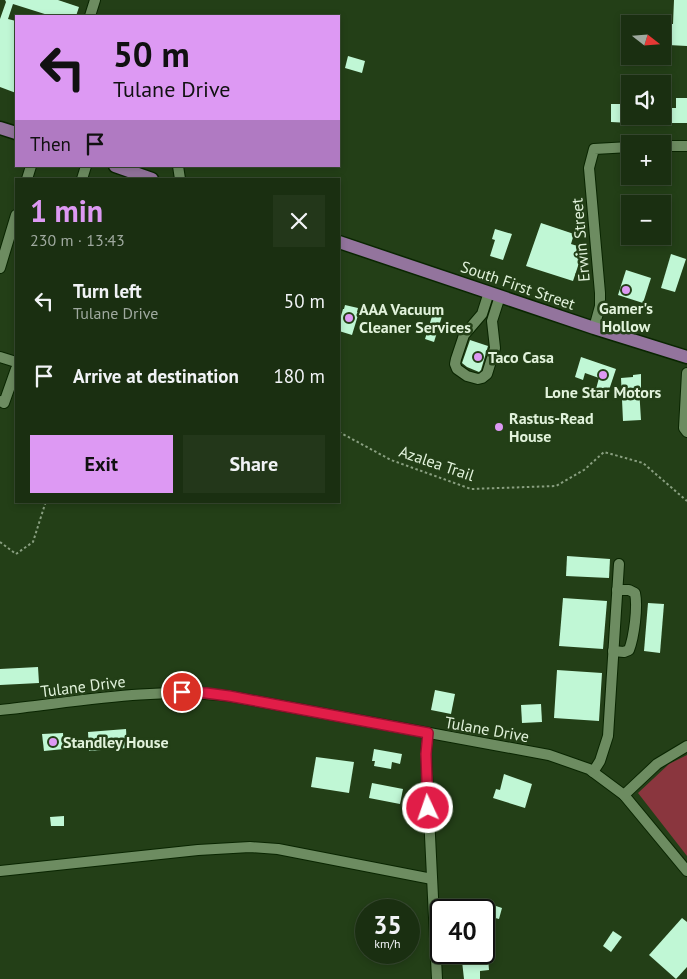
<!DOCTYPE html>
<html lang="en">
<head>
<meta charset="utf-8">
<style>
  body { margin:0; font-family:"PT Sans",sans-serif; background:#23371a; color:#f1f3f6; height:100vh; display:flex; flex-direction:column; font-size:19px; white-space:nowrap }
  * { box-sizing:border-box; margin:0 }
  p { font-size:16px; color:#9fa99f }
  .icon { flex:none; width:28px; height:28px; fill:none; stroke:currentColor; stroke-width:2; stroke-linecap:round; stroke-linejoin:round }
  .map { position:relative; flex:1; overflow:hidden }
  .side { position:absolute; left:15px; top:178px; width:325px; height:325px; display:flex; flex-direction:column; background:#1a2f11; border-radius:0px; box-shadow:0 2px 8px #0003,0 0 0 1px #384a31 }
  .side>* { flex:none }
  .top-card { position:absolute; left:15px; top:15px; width:325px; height:152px; border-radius:0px; box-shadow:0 2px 8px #0003,0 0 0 1px #384a31; background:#dd99f3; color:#111; overflow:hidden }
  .needle { width:32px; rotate:107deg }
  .controls { position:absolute; left:621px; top:15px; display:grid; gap:10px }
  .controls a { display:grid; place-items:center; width:50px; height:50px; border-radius:0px; background:#1a2f11; box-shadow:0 2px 8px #0003,0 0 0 1px #384a31; font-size:25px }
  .speed { position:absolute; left:355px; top:899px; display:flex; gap:10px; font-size:25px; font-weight:700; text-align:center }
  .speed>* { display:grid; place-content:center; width:65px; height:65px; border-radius:50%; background:#1a2f11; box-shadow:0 2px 8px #0003,0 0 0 1px #384a31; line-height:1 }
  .speed small { font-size:12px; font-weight:400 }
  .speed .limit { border:2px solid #111; border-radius:8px; background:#fff; color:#111 }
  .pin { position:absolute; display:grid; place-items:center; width:42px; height:42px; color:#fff; margin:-21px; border:2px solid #fff; border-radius:50%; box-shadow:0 1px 5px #0007 }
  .me { position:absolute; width:55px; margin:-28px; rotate:357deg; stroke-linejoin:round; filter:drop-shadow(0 0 4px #0008) }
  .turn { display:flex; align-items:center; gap:18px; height:105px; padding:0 15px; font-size:22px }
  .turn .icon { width:65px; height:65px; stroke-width:2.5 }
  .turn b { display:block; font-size:35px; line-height:42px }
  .then { display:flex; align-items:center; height:48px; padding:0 15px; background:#0003; gap:10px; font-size:19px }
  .round { display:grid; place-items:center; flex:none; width:52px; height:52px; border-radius:0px; background:#23371a }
  .summary { display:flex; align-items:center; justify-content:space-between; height:85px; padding:0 15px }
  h1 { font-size:30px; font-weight:600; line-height:38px; color:#dd99f3 }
  .button { display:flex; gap:10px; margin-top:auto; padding:10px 15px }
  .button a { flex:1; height:58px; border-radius:0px; background:#dd99f3; color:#111; font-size:20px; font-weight:600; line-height:58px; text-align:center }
  .button a+a { background:#23371a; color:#f1f3f6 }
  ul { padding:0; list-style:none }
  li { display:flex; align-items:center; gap:15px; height:75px; padding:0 15px }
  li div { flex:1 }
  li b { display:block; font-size:19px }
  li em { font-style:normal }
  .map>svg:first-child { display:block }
  .green { fill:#8a363e }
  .building { fill:#c0f7d5 }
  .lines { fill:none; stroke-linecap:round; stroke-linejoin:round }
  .minor-casing { stroke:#092500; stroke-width:12 }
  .major-casing { stroke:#092500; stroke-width:15 }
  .path { stroke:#899f80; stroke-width:2; stroke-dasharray:2.5 2.5; stroke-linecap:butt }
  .minor { stroke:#6d8c61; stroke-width:10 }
  .major { stroke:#93749d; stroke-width:12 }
  .route-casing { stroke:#92132f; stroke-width:12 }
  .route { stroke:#e11d48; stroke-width:9 }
  .poi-dot { fill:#dd99f3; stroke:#233f17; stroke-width:2 }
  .labels { text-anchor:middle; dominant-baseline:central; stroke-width:5; stroke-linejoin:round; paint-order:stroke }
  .street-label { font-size:16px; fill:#e1f2db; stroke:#233f17 }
  .poi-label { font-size:16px; font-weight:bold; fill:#e1f2db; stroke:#233f17; text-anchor:start }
</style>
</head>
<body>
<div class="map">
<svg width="687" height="979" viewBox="0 0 687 979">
  <rect width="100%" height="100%" fill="#233f17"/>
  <polygon class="green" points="687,755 687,856 638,793 669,764"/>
  <g class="building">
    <polygon points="5,0 58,0 79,7 76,16 51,16 13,4 8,19 16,21 16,93 0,87 0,19 6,2"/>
    <polygon points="674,0 687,0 687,46 668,45 669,24 673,24"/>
    <polygon points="348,56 365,61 362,73 345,68"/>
    <polygon points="676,98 687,98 687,123 671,123 671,108 676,108"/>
    <polygon points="611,104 630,104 630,123 611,122"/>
    <polygon points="541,223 574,234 571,244 584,248 573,281 526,266"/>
    <polygon points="495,229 512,234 503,260 490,256 495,240 492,239"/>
    <polygon points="671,254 686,259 675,292 661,288"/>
    <polygon points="626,270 651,278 643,303 618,295"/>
    <polygon points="345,305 358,308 357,312 359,312 352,335 339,331 339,323 343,309 344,309"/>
    <polygon points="434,310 443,313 434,342 425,339"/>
    <polygon points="470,340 488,346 481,370 479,372 467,367 462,363"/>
    <polygon points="581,357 616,369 608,393 596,389 599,378 585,373 583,380 575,377"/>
    <polygon points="641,374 641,388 639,388 641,420 623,421 621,378 633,377 633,375"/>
    <polygon points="567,556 610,559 609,578 566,576"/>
    <polygon points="563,598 607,601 603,649 559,646"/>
    <polygon points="648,603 664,604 660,653 644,651"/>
    <polygon points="38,667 39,683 0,685 0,669"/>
    <polygon points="557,670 602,673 599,721 554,718"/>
    <polygon points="435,690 455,694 451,714 431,710"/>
    <polygon points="541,704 542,722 522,723 521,705"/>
    <polygon points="126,729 127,748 89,751 88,732"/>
    <polygon points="63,733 64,749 44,751 42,734"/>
    <polygon points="374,749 402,754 400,764 392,762 391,769 374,766 375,761 372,761"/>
    <polygon points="316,757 354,762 349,793 311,787"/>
    <polygon points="504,774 532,784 525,808 493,798 496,789 500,790"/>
    <polygon points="372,783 403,789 400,804 369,798"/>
    <polygon points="64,816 64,826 51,826 50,817"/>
    <polygon points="482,898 494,902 493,905 502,908 499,919 484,915 484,910 478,910"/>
    <polygon points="682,918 687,922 687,967 676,979 649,955"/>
    <polygon points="613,931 622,937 611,952 603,946"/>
    <polygon points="488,958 489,970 480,971 480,979 464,979 462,961"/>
  </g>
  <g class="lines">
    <defs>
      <g id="minor">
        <polyline points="90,16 95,0"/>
        <polyline points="662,146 687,146"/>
        <polyline points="178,166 180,179"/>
        <polyline points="27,179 31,166"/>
        <polyline points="82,179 86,166"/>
        <polyline points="0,268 16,215"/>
        <polyline points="489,292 482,314 464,335 456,359 455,364 457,369 467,376 478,379 482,378 487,374 495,348 492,321 500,296"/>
        <polyline points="594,328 600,306 600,293 589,168 594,149 630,147"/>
        <polyline points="0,357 16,362"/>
        <polyline points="687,373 684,428 687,432"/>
        <polyline points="0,401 4,403 16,369"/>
        <path d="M613 651 624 652 629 650C634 637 638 607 635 593L629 590H617"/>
        <path d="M0 710C76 702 153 687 229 696L549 755 589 769 624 795 687 871"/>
        <polyline points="428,733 426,754 437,979"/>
        <polyline points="593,772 600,761 608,736 619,564"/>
        <polyline points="624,795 657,764 687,746"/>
        <polyline points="0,871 198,850 250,847 278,849 432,879"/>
      </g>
      <g id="major">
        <polyline points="0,128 16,133"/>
        <polyline points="115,166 152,179"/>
        <polyline points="339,242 594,328 687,357"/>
      </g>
    </defs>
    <use href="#minor" class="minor-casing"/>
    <use href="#major" class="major-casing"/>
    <g class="path">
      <polyline points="339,432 391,460 471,489 556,486 584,470 604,452 643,463 687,501"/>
      <polyline points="0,542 16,554 33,542 46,501"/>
    </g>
    <use href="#minor" class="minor"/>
    <use href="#major" class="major"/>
  </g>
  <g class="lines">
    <defs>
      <polyline id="route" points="182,692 206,693 229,696 428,733 426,754 428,808"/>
    </defs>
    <use href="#route" class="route-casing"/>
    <use href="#route" class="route"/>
  </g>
  <g class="poi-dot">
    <circle cx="626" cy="290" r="5"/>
    <circle cx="349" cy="318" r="5"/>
    <circle cx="478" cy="357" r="5"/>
    <circle cx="603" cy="375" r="5"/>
    <circle cx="499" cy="427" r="5"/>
    <circle cx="53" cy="742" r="5"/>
  </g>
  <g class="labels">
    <g class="street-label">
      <text transform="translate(580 240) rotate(-95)">Erwin Street</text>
      <text transform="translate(518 285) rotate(19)">South First Street</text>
      <text transform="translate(437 463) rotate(19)">Azalea Trail</text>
      <text transform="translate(83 686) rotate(-7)">Tulane Drive</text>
      <text transform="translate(487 729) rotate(10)">Tulane Drive</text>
    </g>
    <g class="poi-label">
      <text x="626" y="308" text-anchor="middle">Gamer's<tspan x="626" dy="18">Hollow</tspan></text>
      <text x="359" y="309">AAA Vacuum<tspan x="359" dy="18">Cleaner Services</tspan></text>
      <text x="488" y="357">Taco Casa</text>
      <text x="603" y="392" text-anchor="middle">Lone Star Motors</text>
      <text x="509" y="418">Rastus-Read<tspan x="509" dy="18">House</tspan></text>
      <text x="63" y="742">Standley House</text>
    </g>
  </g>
</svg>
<div class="controls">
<a><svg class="needle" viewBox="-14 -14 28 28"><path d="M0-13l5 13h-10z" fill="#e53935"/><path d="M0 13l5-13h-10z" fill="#9fa99f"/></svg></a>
<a><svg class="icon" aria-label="sound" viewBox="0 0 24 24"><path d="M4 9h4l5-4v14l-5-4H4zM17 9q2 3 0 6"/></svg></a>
<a>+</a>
<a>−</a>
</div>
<div class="speed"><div>35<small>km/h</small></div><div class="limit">40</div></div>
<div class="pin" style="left:182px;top:692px;background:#d93025"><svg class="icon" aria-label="arrive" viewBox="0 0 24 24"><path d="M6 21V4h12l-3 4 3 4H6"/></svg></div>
<svg class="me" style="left:428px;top:808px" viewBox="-20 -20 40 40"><circle r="17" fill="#e11d48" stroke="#fff" stroke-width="3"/><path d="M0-11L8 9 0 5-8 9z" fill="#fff"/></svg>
<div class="top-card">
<div class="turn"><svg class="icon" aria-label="left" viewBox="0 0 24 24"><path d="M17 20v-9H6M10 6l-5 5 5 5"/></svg><div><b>50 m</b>Tulane Drive</div></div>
<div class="then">Then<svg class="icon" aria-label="arrive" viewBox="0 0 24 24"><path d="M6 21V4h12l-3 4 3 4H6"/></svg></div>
</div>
<section class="side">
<div class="summary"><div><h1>1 min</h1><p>230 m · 13:43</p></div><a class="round"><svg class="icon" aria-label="close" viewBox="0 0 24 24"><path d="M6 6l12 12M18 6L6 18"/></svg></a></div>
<ul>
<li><svg class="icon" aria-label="left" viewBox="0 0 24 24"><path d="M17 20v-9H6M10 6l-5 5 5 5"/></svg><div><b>Turn left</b><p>Tulane Drive</p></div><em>50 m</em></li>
<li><svg class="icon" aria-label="arrive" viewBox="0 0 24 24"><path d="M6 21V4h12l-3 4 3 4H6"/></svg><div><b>Arrive at destination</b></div><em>180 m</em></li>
</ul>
<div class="button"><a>Exit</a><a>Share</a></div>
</section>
</div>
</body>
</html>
